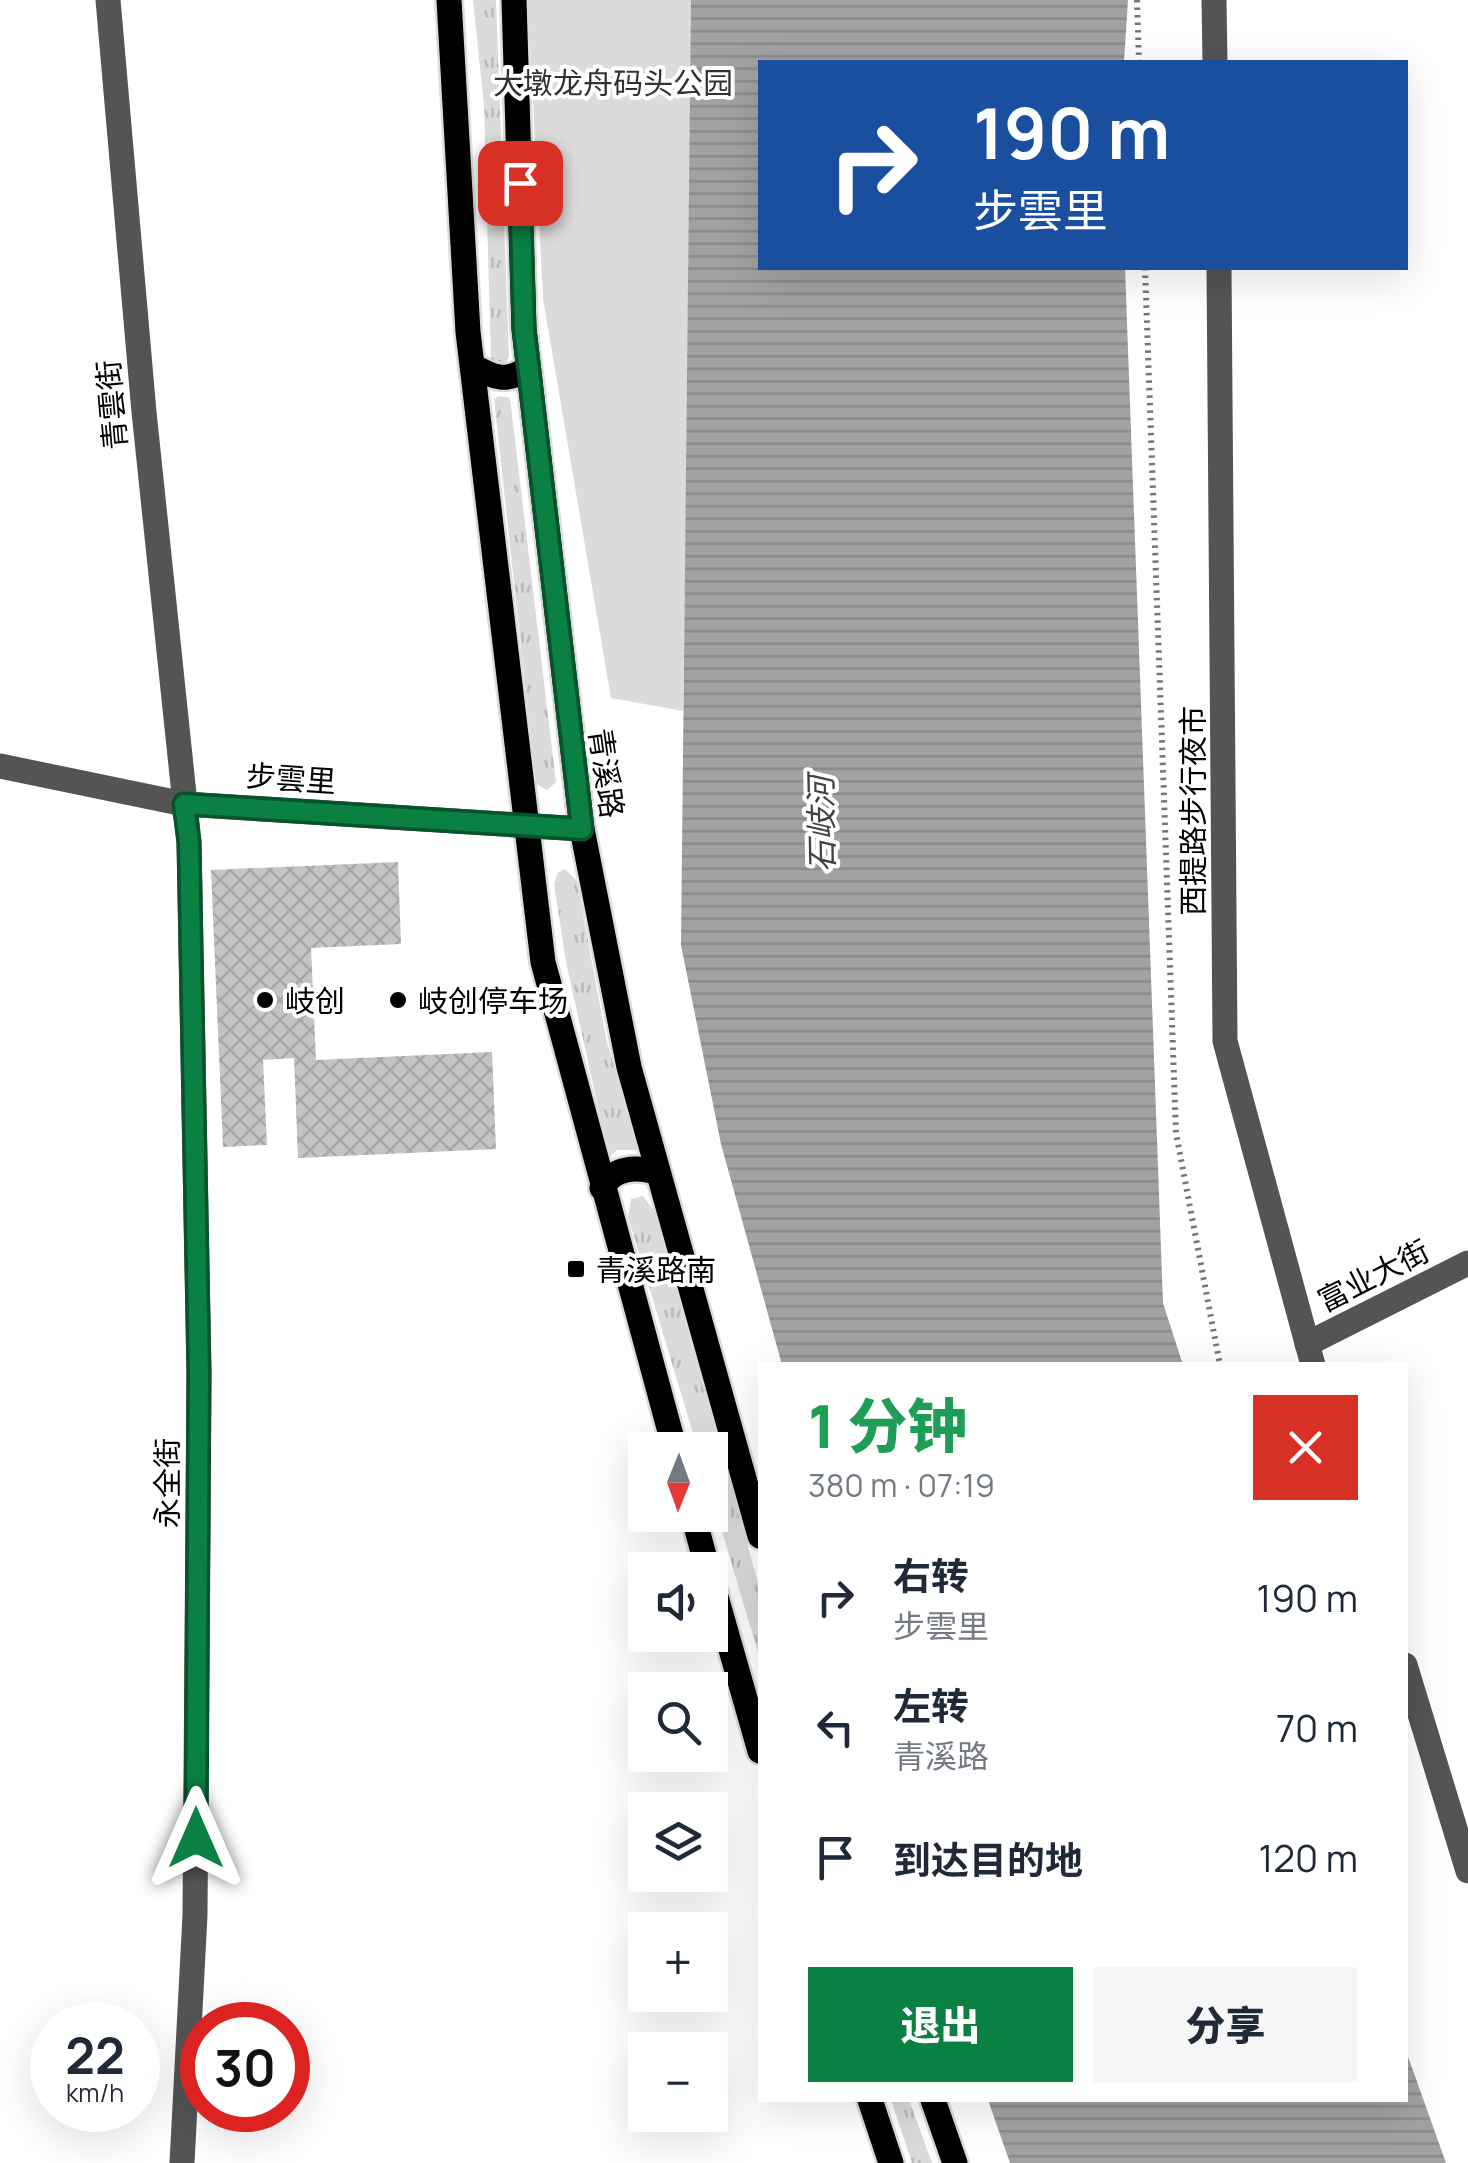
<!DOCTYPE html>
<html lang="zh">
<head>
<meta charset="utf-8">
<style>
  body { margin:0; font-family:Manrope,"Noto Sans SC",sans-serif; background:#f6f6f7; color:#1f2937; height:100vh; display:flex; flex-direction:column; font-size:38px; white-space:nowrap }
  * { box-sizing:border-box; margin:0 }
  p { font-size:32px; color:#747a83 }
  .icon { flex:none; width:55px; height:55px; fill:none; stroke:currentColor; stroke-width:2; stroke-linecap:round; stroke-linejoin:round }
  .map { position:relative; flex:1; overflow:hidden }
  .panel { position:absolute; left:758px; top:1362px; width:650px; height:740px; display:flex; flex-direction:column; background:#fff; border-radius:0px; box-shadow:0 10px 40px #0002 }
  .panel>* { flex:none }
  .top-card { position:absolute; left:758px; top:60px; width:650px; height:210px; border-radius:0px; box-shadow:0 10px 40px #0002; background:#1a4fa0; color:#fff; overflow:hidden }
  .needle { width:65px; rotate:181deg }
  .buttons { position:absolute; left:628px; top:1432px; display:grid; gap:20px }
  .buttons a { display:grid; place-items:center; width:100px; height:100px; border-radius:0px; background:#fff; box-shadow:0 10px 40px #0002; font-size:50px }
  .speed { position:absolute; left:30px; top:2002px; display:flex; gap:20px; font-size:50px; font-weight:700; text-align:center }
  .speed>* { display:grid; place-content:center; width:130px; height:130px; border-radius:50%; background:#fff; box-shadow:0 10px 40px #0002; line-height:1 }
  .speed small { font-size:25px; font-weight:400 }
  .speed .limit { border:15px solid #d22; background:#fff; color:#111 }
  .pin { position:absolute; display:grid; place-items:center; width:85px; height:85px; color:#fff; margin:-42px; border-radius:20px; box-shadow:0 5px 15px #0006 }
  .me { position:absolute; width:110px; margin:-55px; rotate:0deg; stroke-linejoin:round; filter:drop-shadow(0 0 8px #0008) }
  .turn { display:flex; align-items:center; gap:35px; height:210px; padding:0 50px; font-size:45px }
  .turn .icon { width:130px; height:130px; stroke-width:2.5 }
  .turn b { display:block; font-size:70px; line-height:85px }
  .round { display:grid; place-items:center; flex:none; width:105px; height:105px; border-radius:0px; background:#f6f6f7 }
  .headline { display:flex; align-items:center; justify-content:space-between; height:170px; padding:0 50px }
  h1 { font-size:60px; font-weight:800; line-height:75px; color:#1e9e55 }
  .primary-button { display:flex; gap:20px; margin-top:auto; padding:20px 50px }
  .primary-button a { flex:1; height:115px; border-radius:0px; background:#0b8043; color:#fff; font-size:40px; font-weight:800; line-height:115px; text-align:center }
  .primary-button a+a { background:#f6f6f7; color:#1f2937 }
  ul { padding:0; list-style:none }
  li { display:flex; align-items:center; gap:30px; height:130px; padding:0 50px }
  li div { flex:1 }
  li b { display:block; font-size:38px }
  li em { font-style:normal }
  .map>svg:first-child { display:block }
  .grass { fill:url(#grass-tufts) }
  .green { fill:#dbdbdb }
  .water { fill:url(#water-rules) }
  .building { fill:url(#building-cross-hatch) }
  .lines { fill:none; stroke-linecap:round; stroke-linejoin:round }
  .major-casing { stroke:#dbdbdb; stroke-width:30 }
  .path { stroke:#767676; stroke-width:6; stroke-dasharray:2.5 5; stroke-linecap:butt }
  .minor { stroke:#545454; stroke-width:25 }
  .major { stroke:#000; stroke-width:25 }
  .route-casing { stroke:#07532c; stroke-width:25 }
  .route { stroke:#0b8043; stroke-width:18 }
  .poi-dot { fill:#000; stroke:#fff; stroke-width:4 }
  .labels { text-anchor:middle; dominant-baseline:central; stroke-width:8; stroke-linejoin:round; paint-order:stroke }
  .park-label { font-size:30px; fill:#323232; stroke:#fff }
  .street-label { font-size:30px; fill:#000; stroke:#fff }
  .poi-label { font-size:30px; fill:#000; stroke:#fff; text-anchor:start }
  .water-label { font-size:32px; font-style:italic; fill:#434343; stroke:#fff }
</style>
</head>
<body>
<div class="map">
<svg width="1468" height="2163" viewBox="0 0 1468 2163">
  <defs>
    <pattern id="grass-tufts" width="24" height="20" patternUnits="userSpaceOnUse" patternTransform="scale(2.5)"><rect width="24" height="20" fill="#dbdbdb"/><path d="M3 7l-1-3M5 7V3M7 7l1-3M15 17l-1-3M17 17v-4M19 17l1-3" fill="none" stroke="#bababa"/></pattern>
    <pattern id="water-rules" width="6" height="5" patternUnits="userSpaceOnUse" patternTransform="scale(2.5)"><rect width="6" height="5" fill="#a2a2a2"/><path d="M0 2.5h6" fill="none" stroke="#8a8a8a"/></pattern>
    <pattern id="building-cross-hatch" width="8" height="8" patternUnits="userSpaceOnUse" patternTransform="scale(2.5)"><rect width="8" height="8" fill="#c4c4c4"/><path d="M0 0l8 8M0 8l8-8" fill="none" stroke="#a7a7a7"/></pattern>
  </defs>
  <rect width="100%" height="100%" fill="#fff"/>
  <g class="grass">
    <polygon points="473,0 496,0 509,356 505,366 491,360 484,106"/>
    <polygon points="499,396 510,398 556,782 547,790 536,784 494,399"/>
    <polygon points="565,869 577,881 606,1038 638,1150 617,1150 609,1157 566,962 554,884 558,872"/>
    <polygon points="643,1196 655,1212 760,1590 760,1659 710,1491 710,1450 698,1450 628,1217 631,1199"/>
    <polygon points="891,2100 909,2100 932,2163 912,2163"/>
  </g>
  <polygon class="green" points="528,0 695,0 683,711 611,698 543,299"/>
  <g class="water">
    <polygon points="691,0 1128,0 1124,62 760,62 760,268 1125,268 1163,1303 1183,1365 782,1365 721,1144 681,945"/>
    <polygon points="1405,2048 1446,2163 1010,2163 988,2100 1405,2100"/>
  </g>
  <polygon class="building" points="398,862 401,944 311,948 316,1060 492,1052 496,1149 298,1158 294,1058 263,1060 267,1145 223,1147 211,870"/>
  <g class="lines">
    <defs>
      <g id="major">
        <polyline points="449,0 468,332 543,962 675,1450"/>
        <polyline points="514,0 524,329 582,829 629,1067 760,1536"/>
        <path d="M473 366C494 378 507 383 528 368"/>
        <path d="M602 1188C613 1167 637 1166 658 1173"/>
        <polyline points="693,1515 708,1570"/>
        <polyline points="710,1576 760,1751"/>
        <polyline points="870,2100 891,2163"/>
        <polyline points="933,2100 955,2163"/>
      </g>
    </defs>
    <use href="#major" class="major-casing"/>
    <g class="path">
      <polyline points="1137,0 1139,62"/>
      <polyline points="1145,268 1176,1133 1220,1365"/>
    </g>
    <g class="minor">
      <polyline points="108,0 144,412 189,842 199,1373 195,1915 182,2163"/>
      <polyline points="1214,0 1215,62"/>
      <polyline points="1219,268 1225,1041 1313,1365"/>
      <polyline points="0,766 184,804 582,829"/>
      <polyline points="1307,1344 1468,1263"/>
      <polyline points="1405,1665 1468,1871"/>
    </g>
    <use href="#major" class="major"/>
  </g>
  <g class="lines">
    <defs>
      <polyline id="route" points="196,1838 199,1373 189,842 184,804 582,829 524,329 520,183"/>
    </defs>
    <use href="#route" class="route-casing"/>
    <use href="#route" class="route"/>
  </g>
  <g class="poi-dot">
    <circle cx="265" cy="1000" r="10"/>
    <circle cx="398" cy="1000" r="10"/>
    <rect x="566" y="1259" width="20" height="20" rx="5"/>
  </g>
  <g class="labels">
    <g class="park-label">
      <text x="613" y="82">大墩龙舟码头公园</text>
    </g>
    <g class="street-label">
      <text transform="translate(111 405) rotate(-95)">青雲街</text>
      <text transform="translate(607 773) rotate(82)">青溪路</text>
      <text transform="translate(291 778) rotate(4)">步雲里</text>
      <text transform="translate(1192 811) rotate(-90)">西提路步行夜市</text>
      <text transform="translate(1373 1275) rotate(-27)">富业大街</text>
      <text transform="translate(166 1483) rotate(-90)">永全街</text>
    </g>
    <g class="poi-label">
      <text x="285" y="1000">岐创</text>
      <text x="418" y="1000">岐创停车场</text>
      <text x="596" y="1269">青溪路南</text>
    </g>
    <g class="water-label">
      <text transform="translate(821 824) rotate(-91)">石岐河</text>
    </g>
  </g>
</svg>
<div class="buttons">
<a><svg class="needle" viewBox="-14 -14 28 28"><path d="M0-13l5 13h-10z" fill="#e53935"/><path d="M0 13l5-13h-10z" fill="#747a83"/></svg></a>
<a><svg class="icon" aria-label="sound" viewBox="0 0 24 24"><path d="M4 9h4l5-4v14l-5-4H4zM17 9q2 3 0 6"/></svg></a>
<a><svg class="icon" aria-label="search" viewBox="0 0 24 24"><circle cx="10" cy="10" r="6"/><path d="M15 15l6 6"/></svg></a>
<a><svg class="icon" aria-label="layers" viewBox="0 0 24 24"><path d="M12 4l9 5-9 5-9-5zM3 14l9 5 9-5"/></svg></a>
<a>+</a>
<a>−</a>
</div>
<div class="speed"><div>22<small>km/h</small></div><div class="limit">30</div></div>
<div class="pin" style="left:520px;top:183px;background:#d93025"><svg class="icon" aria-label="arrive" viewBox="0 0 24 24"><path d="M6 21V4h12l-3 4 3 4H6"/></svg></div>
<svg class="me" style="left:196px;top:1838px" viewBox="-20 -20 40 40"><path d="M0-17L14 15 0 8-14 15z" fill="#0b8043" stroke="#fff" stroke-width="4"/></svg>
<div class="top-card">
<div class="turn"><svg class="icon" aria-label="right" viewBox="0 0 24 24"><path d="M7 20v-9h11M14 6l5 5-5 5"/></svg><div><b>190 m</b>步雲里</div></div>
</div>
<section class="panel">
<div class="headline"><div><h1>1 分钟</h1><p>380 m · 07:19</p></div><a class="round" style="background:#d93025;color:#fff"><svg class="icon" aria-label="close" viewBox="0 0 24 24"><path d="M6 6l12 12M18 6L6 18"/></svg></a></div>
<ul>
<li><svg class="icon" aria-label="right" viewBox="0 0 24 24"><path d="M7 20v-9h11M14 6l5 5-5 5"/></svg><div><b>右转</b><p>步雲里</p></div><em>190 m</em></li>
<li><svg class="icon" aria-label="left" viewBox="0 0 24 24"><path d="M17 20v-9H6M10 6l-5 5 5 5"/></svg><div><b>左转</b><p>青溪路</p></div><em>70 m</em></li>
<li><svg class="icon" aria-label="arrive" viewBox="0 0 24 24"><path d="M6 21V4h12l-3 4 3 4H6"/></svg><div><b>到达目的地</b></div><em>120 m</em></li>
</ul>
<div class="primary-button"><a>退出</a><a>分享</a></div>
</section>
</div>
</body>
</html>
